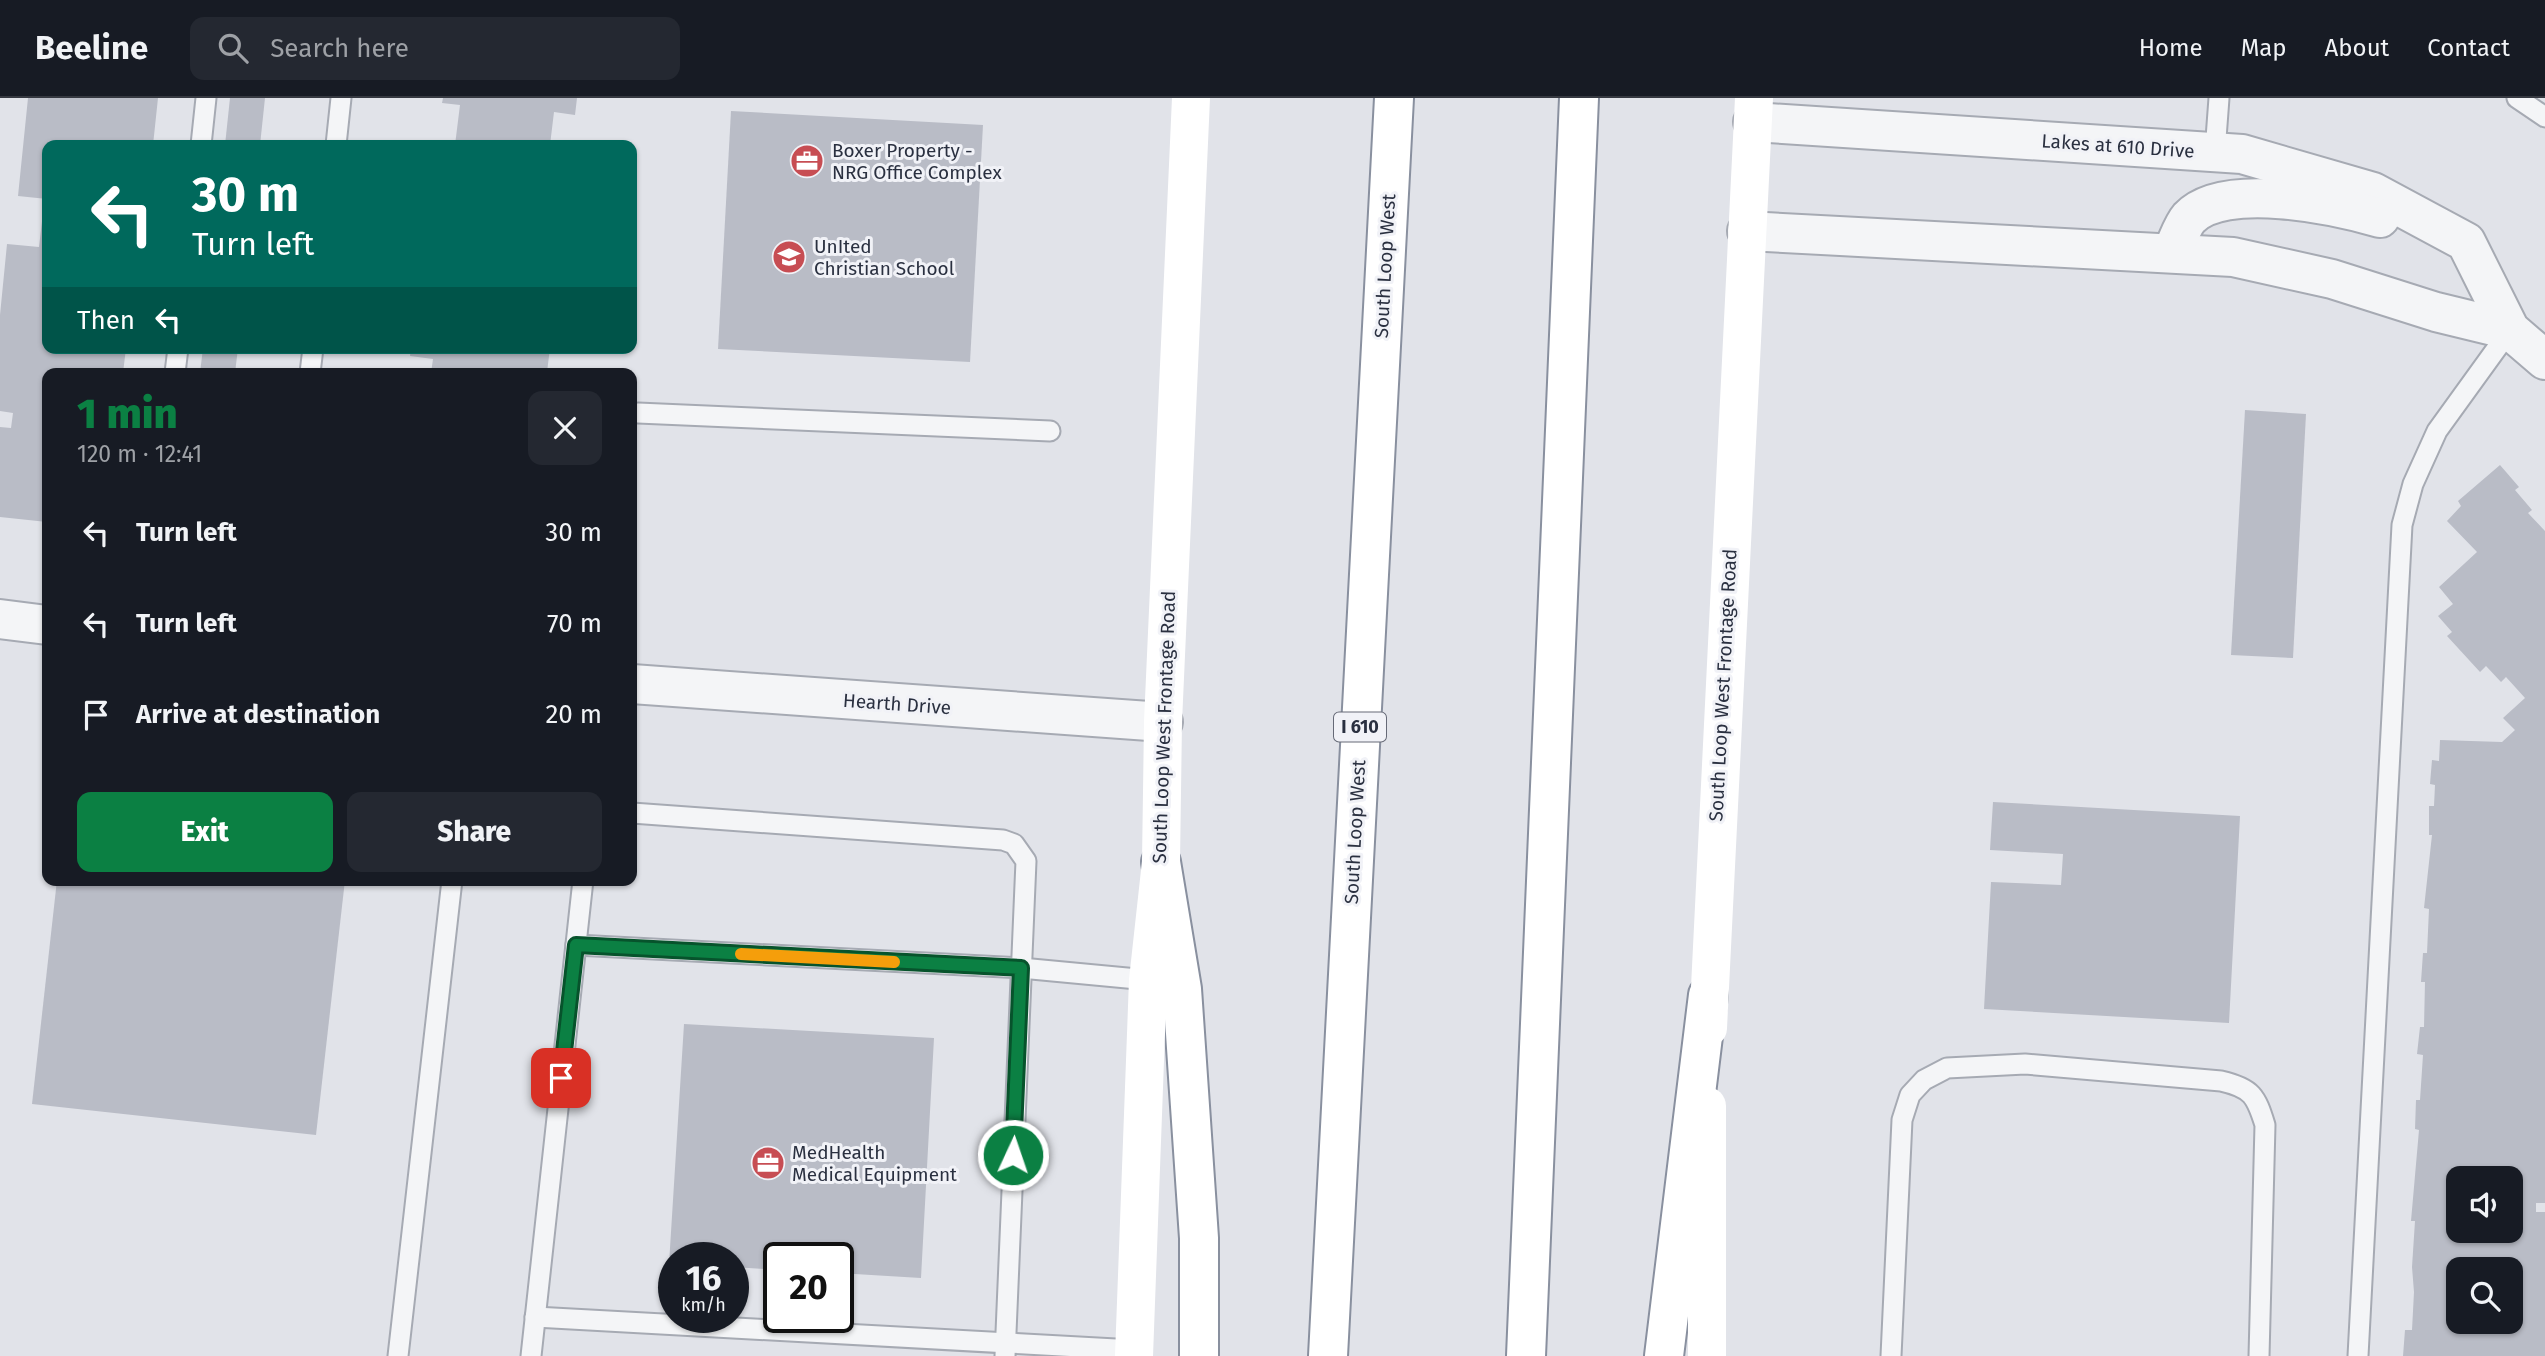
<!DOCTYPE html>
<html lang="en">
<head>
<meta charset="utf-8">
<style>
  body { margin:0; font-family:"Fira Sans",sans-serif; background:#242831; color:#f1f3f6; height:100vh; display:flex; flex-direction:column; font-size:26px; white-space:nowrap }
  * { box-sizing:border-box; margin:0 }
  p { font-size:23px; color:#9ea1a6 }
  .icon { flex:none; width:38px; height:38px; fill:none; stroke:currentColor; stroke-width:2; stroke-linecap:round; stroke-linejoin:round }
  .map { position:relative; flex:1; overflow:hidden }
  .details { position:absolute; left:42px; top:270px; width:595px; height:518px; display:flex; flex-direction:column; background:#171b24; border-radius:14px; box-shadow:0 2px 5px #0004 }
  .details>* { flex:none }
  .guide { position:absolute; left:42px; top:42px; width:595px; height:214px; border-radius:14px; box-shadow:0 2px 5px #0004; background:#00695c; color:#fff; overflow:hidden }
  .buttons { position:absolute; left:2446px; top:1068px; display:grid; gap:14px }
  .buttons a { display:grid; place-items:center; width:77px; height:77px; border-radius:14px; background:#171b24; box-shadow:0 2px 5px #0004; font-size:35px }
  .speed { position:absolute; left:658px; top:1144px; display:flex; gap:14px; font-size:35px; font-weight:700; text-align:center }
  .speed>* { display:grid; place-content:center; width:91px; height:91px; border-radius:50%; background:#171b24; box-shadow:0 2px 5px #0004; line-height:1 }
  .speed small { font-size:18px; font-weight:400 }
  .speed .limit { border:4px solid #111; border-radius:10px; background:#fff; color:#111 }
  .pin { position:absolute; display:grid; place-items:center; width:60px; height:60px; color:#fff; margin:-30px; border-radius:14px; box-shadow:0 4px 10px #0006 }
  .me { position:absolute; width:77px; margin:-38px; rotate:3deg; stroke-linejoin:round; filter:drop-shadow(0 0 5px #0008) }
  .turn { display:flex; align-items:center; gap:24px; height:147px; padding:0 35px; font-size:32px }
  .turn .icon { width:91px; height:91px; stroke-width:2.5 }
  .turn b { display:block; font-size:49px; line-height:60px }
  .then { display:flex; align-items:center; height:66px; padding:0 35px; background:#0003; gap:14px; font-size:26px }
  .round { display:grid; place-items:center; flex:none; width:74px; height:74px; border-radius:14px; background:#242831 }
  .headline { display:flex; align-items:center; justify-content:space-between; height:119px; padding:0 35px }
  h1 { font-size:42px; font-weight:800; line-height:52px; color:#0b8043 }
  .button { display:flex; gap:14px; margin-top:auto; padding:14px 35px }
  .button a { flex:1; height:80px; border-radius:14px; background:#0b8043; color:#fff; font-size:28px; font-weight:800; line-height:80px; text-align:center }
  .button a+a { background:#242831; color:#f1f3f6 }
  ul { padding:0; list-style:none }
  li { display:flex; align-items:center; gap:21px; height:91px; padding:0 35px }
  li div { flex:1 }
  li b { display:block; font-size:26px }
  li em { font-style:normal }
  header { display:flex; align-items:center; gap:42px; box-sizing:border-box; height:98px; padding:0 35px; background:#171b24; border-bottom:2px solid #363941 }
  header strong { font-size:33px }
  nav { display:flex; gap:38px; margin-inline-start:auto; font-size:24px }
  .search { width:490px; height:63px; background:#242831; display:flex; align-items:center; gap:18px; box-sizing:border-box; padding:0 24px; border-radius:14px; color:#9ea1a6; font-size:26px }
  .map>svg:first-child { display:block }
  .building { fill:#b9bcc6; fill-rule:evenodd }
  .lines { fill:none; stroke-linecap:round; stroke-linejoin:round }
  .lane-casing { stroke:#a6aab3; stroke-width:23 }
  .street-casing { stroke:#a6aab3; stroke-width:42 }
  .highway-casing { stroke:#89909f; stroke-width:42 }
  .lane { stroke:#f4f5f7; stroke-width:19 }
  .street { stroke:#f4f5f7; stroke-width:38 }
  .secondary { stroke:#fff; stroke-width:38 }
  .highway { stroke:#fff; stroke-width:38 }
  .route-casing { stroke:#07532c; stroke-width:18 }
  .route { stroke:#0b8043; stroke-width:12 }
  .slow { stroke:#f59e0b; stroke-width:12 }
  .labels { text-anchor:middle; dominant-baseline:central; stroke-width:6; stroke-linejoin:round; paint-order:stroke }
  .shield { fill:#f1f2f7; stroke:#666a77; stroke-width:2 }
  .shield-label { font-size:18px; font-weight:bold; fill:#2a3040 }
  .street-label { font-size:19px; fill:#2a3040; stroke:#f1f2f7 }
  .poi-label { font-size:19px; fill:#2a3040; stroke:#f1f2f7; text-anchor:start }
</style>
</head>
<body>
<header>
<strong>Beeline</strong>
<div class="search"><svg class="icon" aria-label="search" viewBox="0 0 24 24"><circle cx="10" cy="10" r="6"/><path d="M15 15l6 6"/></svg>Search here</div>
<nav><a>Home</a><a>Map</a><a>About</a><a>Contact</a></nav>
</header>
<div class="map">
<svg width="2545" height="1258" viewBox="0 0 2545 1258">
  <rect width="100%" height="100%" fill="#e1e3e9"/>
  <g class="building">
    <polygon points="28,0 158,0 153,47 47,47 47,101 18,98"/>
    <polygon points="230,0 265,0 260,47 225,47"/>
    <polygon points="443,0 577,0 575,17 554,14 550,47 455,47 460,7 442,5"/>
    <polygon points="731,13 983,27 970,264 718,251"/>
    <polygon points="43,115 47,116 47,250 126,250 123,275 47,275 47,424 0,419 0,329 11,330 13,315 0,313 0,217 7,146 39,149"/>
    <polygon points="203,250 238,250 235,275 200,275"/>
    <polygon points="411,250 550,250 547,274 542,275 431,275 433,261 410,258"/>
    <polygon points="2245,312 2306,316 2293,560 2231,557"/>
    <path d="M2500 367 2519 389 2515 392 2532 412 2528 415 2545 433V1105H2536V1114H2545V1258H2403L2405 1232H2412L2414 1194 2412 1169 2415 1123H2411L2419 1032 2415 1031 2416 1002H2420L2423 957 2417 956 2420 929H2424L2425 884H2421L2423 855H2427L2429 811 2424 810 2432 737H2429V708H2434L2435 687 2430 686 2432 662 2439 663 2440 642 2502 644 2515 632 2503 620 2525 600 2506 579 2501 584 2486 568 2480 574 2447 538 2452 534 2438 518 2453 506 2439 489 2477 454 2447 423 2461 408 2458 403ZM2459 1080H2511V1132H2459ZM2459 1171H2511V1223H2459Z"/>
    <polygon points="1993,704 2240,718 2229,925 1984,911 1991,784 2061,787 2063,756 1990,752"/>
    <polygon points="57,782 345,782 316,1037 32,1006"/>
    <polygon points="684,926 934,940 921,1180 838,1175 838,1160 779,1160 779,1172 733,1169 733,1160 674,1160 674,1166 669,1166"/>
  </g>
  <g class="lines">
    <defs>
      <g id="lane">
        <polyline points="2517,0 2545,19"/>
        <polyline points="201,47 206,0"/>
        <polyline points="336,47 341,0"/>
        <polyline points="2215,54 2219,0"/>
        <polyline points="175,275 178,250"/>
        <polyline points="310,275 313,250"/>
        <polyline points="638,315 1050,333"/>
        <polyline points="632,715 1003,742 1014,746 1026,763 1005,1258"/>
        <polyline points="576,847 1021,870 1148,882"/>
        <polyline points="535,1219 1134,1252"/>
        <polyline points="398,1258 452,782"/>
        <polyline points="531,1258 583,782"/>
        <path d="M1891 1258 1902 1022 1910 997 1924 982 1947 970 2025 966 2221 983C2252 990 2256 998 2265 1027L2259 1258"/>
        <polyline points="2358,1258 2402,427 2413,386 2437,333 2510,232"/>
      </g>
      <g id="street">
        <polyline points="1753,24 2242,56 2373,94 2466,144 2510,232 2545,262"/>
        <polyline points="1747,133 2233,159 2332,181 2436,214 2510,232"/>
        <path d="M2172 154C2177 144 2182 128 2189 120 2224 83 2335 107 2380 120"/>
        <polyline points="0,521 47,527"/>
        <polyline points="632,586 1163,624"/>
      </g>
      <g id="highway">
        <polyline points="1161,764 1182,891 1199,1140 1199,1258"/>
        <polyline points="1328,1258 1394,0"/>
        <polyline points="1526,1258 1579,0"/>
        <polyline points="1664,1258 1708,897"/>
      </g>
    </defs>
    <use href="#lane" class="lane-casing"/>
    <use href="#street" class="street-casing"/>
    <use href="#highway" class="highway-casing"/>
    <use href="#lane" class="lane"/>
    <use href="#street" class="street"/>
    <g class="secondary">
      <polyline points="1708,930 1754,0"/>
      <polyline points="1134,1258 1148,882 1161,764 1163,624 1191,0"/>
      <polyline points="1707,1258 1707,1008"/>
    </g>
    <use href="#highway" class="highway"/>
  </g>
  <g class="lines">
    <defs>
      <polyline id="route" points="561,980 576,847 1021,870 1013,1057"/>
    </defs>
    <use href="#route" class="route-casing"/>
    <use href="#route" class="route"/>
    <polyline class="slow" points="741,856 894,864"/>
  </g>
  <defs>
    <symbol id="office-disc" viewBox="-11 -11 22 22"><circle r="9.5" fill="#c74d53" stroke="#f1f2f7"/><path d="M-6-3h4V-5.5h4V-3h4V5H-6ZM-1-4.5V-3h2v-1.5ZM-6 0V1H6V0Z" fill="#fff"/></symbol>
    <symbol id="school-disc" viewBox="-11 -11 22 22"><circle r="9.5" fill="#c74d53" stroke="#f1f2f7"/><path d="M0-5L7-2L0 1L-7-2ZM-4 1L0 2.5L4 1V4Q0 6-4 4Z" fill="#fff"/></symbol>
  </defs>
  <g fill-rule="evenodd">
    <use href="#office-disc" x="788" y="44" width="38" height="38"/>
    <use href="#school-disc" x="770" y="140" width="38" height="38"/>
    <use href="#office-disc" x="749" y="1046" width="38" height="38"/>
  </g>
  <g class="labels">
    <rect class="shield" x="1334" y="614.5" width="52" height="29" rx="5"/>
    <g class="shield-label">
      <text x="1360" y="629">I 610</text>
    </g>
    <g class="street-label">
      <text transform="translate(2118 48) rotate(4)">Lakes at 610 Drive</text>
      <text transform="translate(1385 168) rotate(-87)">South Loop West</text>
      <text transform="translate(1723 587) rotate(-87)">South Loop West Frontage Road</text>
      <text transform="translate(897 606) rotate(4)">Hearth Drive</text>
      <text transform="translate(1164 629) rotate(-88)">South Loop West Frontage Road</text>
      <text transform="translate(1355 734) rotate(-87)">South Loop West</text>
    </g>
    <g class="poi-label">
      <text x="832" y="52">Boxer Property -<tspan x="832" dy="22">NRG Office Complex</tspan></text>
      <text x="814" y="148">UnIted<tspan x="814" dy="22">Christian School</tspan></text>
      <text x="792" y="1054">MedHealth<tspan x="792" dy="22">Medical Equipment</tspan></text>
    </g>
  </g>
</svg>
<div class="buttons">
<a><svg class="icon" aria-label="sound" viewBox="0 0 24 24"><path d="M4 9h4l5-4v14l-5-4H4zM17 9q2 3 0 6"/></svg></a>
<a><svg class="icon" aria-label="search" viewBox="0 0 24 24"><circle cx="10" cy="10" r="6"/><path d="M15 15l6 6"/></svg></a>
</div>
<div class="speed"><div>16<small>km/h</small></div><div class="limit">20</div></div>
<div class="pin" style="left:561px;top:980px;background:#d93025"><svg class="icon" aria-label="arrive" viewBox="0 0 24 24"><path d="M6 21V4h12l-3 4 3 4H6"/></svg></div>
<svg class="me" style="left:1013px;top:1057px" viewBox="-20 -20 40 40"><circle r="17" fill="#0b8043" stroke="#fff" stroke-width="3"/><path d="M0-11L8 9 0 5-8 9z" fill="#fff"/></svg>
<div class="guide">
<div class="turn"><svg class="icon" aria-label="left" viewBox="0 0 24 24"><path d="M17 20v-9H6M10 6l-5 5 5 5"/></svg><div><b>30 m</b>Turn left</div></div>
<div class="then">Then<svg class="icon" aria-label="left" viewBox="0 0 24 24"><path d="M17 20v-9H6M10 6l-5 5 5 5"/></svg></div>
</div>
<section class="details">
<div class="headline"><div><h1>1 min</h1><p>120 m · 12:41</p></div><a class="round"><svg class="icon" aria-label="close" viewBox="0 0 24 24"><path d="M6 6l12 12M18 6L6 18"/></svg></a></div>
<ul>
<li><svg class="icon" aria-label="left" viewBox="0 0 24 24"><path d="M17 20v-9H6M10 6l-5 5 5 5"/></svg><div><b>Turn left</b></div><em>30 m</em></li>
<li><svg class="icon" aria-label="left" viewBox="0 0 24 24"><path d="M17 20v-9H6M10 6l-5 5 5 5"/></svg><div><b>Turn left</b></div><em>70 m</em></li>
<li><svg class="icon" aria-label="arrive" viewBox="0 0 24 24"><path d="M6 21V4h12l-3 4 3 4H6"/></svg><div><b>Arrive at destination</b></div><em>20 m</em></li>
</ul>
<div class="button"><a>Exit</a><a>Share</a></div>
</section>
</div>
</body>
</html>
